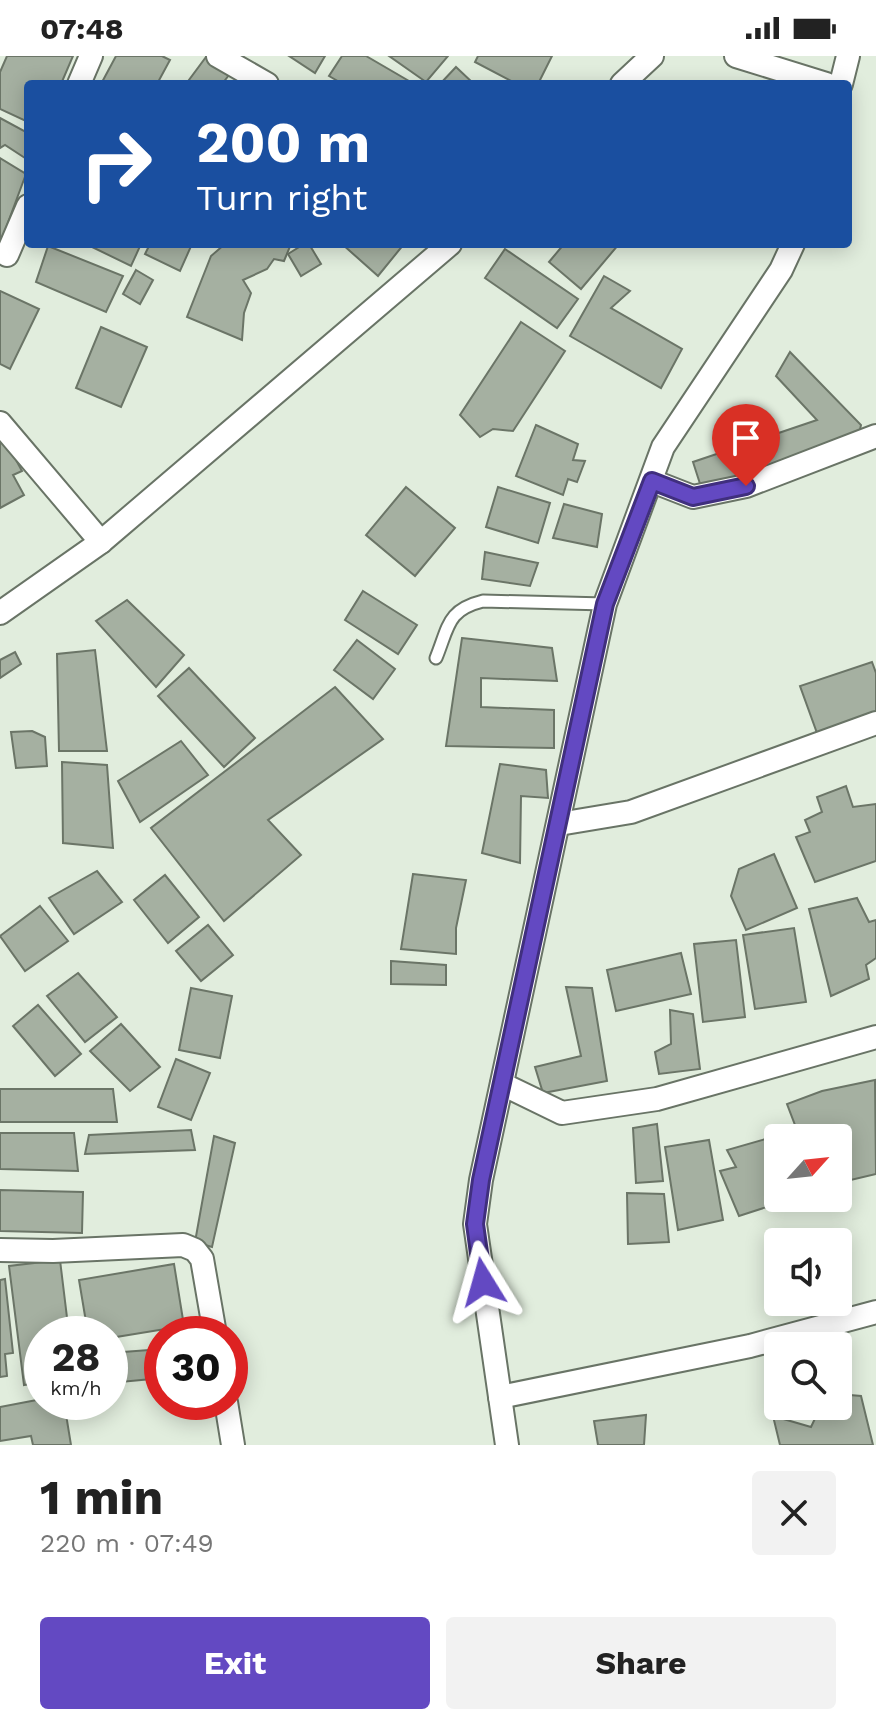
<!DOCTYPE html>
<html lang="en">
<head>
<meta charset="utf-8">
<style>
  body { margin:0; font-family:"Work Sans",sans-serif; background:#f2f2f2; color:#222; height:100vh; display:flex; flex-direction:column; font-size:30px; white-space:nowrap }
  * { box-sizing:border-box; margin:0 }
  p { font-size:26px; color:#767676 }
  .icon { flex:none; width:44px; height:44px; fill:none; stroke:currentColor; stroke-width:2; stroke-linecap:round; stroke-linejoin:round }
  .map { position:relative; height:1389px; overflow:hidden }
  .drawer { display:flex; flex-direction:column; background:#fff; flex:1 }
  .drawer>* { flex:none }
  .top-card { position:absolute; left:24px; top:24px; width:828px; height:168px; border-radius:8px; box-shadow:0 4px 20px #0003; background:#1a4fa0; color:#fff; overflow:hidden }
  .needle { width:52px; rotate:63deg }
  .tools { position:absolute; left:764px; top:1068px; display:grid; gap:16px }
  .tools a { display:grid; place-items:center; width:88px; height:88px; border-radius:8px; background:#fff; box-shadow:0 4px 20px #0003; font-size:40px }
  .speed { position:absolute; left:24px; top:1260px; display:flex; gap:16px; font-size:40px; font-weight:700; text-align:center }
  .speed>* { display:grid; place-content:center; width:104px; height:104px; border-radius:50%; background:#fff; box-shadow:0 4px 20px #0003; line-height:1 }
  .speed small { font-size:20px; font-weight:400 }
  .speed .limit { border:12px solid #d22; background:#fff; color:#111 }
  .pin { position:absolute; display:grid; place-items:center; width:68px; height:68px; color:#fff; margin:-82px -34px; border-radius:50% 50% 50% 0; rotate:-45deg; box-shadow:0 0 8px #0007 }
  .pin .icon { rotate:45deg }
  .me { position:absolute; width:88px; margin:-44px; rotate:352deg; stroke-linejoin:round; filter:drop-shadow(0 0 6px #0008) }
  .turn { display:flex; align-items:center; gap:28px; height:168px; padding:0 40px; font-size:36px }
  .turn .icon { width:104px; height:104px; stroke-width:2.5 }
  .turn b { display:block; font-size:56px; line-height:68px }
  .round { display:grid; place-items:center; flex:none; width:84px; height:84px; border-radius:8px; background:#f2f2f2 }
  .head { display:flex; align-items:center; justify-content:space-between; height:136px; padding:0 40px }
  h1 { font-size:48px; font-weight:700; line-height:60px }
  .action { display:flex; gap:16px; margin-top:auto; padding:16px 40px }
  .action a { flex:1; height:92px; border-radius:8px; background:#6349c2; color:#fff; font-size:32px; font-weight:700; line-height:92px; text-align:center }
  .action a+a { background:#f2f2f2; color:#222 }
  .status { display:flex; justify-content:space-between; align-items:center; height:56px; padding:0 40px; background:#fff; direction:ltr }
  .status svg { height:22px; fill:currentColor }
  .map>svg:first-child { display:block }
  .building { fill:#a5b0a1; stroke:#6b7567; stroke-width:2 }
  .lines { fill:none; stroke-linecap:round; stroke-linejoin:round }
  .lane-casing { stroke:#697466; stroke-width:15 }
  .street-casing { stroke:#697466; stroke-width:26 }
  .lane { stroke:#fff; stroke-width:11 }
  .street { stroke:#fff; stroke-width:22 }
  .route-casing { stroke:#402f7e; stroke-width:20 }
  .route { stroke:#6349c2; stroke-width:14 }
</style>
</head>
<body>
<div class="status"><b>07:48</b><svg viewBox="0 0 49 12"><path d="M0 12V9h3v3zM5 12V6h3v6zM10 12V3h3v9zM15 12V0h3v12zM26 1h20v11H26zM47 4h2v5h-2z"/></svg></div>
<div class="map">
<svg width="876" height="1389" viewBox="0 0 876 1389">
  <rect width="100%" height="100%" fill="#e1eddd"/>
  <g class="building">
    <polygon points="7,0 73,0 61,28 28,28 28,66 0,53 0,16"/>
    <polygon points="116,0 162,0 170,4 157,28 101,28"/>
    <polygon points="289,0 325,0 315,17"/>
    <polygon points="342,0 366,0 409,25 407,28 343,28 329,20"/>
    <polygon points="389,0 448,0 426,26"/>
    <polygon points="478,0 552,0 538,28 517,28 475,6"/>
    <polygon points="206,1 229,19 222,28 186,28"/>
    <polygon points="456,11 474,28 440,28"/>
    <polygon points="0,62 28,77 28,104 5,89 0,92"/>
    <polygon points="0,102 26,118 0,188"/>
    <polygon points="86,188 141,188 131,210"/>
    <polygon points="150,188 192,188 180,215 145,198"/>
    <polygon points="225,188 291,188 284,205 274,203 267,213 243,224 251,237 244,257 242,284 187,261 211,200"/>
    <polygon points="304,188 309,188 321,208 301,220 288,198"/>
    <polygon points="342,188 404,188 378,220"/>
    <polygon points="564,188 619,188 581,233 549,206"/>
    <polygon points="48,190 123,220 106,256 36,226"/>
    <polygon points="505,193 578,243 557,272 485,222"/>
    <polygon points="136,214 153,224 140,248 123,238"/>
    <polygon points="604,220 630,235 611,252 682,293 661,332 570,280"/>
    <polygon points="0,235 39,253 10,313 0,308"/>
    <polygon points="521,266 565,295 513,375 493,373 480,381 460,359"/>
    <polygon points="101,271 147,291 121,351 76,332"/>
    <polygon points="790,296 861,369 858,382 702,434 693,406 817,364 776,320"/>
    <polygon points="536,369 578,388 573,404 585,405 577,426 568,423 563,439 516,420"/>
    <polygon points="3,380 22,415 13,419 24,439 0,452 0,381"/>
    <polygon points="406,431 455,472 415,520 366,479"/>
    <polygon points="498,431 550,447 538,487 486,471"/>
    <polygon points="564,448 602,458 597,491 553,482"/>
    <polygon points="485,496 538,507 530,530 482,523"/>
    <polygon points="363,535 417,569 398,598 345,564"/>
    <polygon points="127,544 184,599 156,631 96,565"/>
    <polygon points="462,582 552,592 557,625 481,622 481,651 554,654 554,692 446,690"/>
    <polygon points="357,584 395,613 373,643 334,614"/>
    <polygon points="95,594 107,695 59,695 57,598"/>
    <polygon points="15,596 21,608 0,622 0,604"/>
    <polygon points="872,606 876,617 876,658 817,677 800,630"/>
    <polygon points="189,612 255,682 224,711 158,640"/>
    <polygon points="335,631 383,683 268,764 301,799 224,865 151,772"/>
    <polygon points="32,675 45,681 47,710 16,712 11,676"/>
    <polygon points="181,685 208,719 140,766 118,725"/>
    <polygon points="62,706 107,709 113,792 63,787"/>
    <polygon points="500,708 546,714 548,742 521,740 520,807 482,797"/>
    <polygon points="846,730 853,751 876,748 876,805 815,826 796,781 810,776 805,764 822,756 817,741"/>
    <polygon points="774,798 797,852 746,874 731,840 739,813"/>
    <polygon points="97,815 122,846 74,878 49,842"/>
    <polygon points="413,818 466,824 456,872 456,898 401,893"/>
    <polygon points="165,819 199,861 168,887 134,844"/>
    <polygon points="857,842 869,866 876,864 876,902 866,909 869,923 831,940 809,853"/>
    <polygon points="40,850 68,885 25,915 0,880"/>
    <polygon points="208,869 233,899 201,925 176,895"/>
    <polygon points="794,872 806,946 755,953 743,879"/>
    <polygon points="736,884 745,961 703,966 694,888"/>
    <polygon points="681,897 691,938 616,955 607,914"/>
    <polygon points="391,905 446,909 446,929 391,928"/>
    <polygon points="78,917 117,961 85,986 47,940"/>
    <polygon points="566,931 592,932 607,1025 543,1037 535,1011 581,1000"/>
    <polygon points="191,932 232,940 220,1002 179,994"/>
    <polygon points="38,949 81,998 55,1020 13,970"/>
    <polygon points="670,954 693,958 700,1013 659,1018 655,996 671,988"/>
    <polygon points="121,968 160,1011 130,1035 90,995"/>
    <polygon points="176,1003 210,1017 191,1064 158,1051"/>
    <polygon points="875,1024 876,1118 838,1127 838,1082 800,1082 787,1048 822,1035"/>
    <polygon points="0,1033 113,1033 117,1066 0,1066"/>
    <polygon points="657,1068 663,1125 636,1127 633,1072"/>
    <polygon points="191,1074 195,1094 85,1098 89,1079"/>
    <polygon points="0,1077 74,1077 78,1115 0,1113"/>
    <polygon points="214,1080 235,1087 212,1191 195,1186"/>
    <polygon points="769,1082 778,1112 778,1142 788,1144 739,1160 720,1115 736,1111 727,1094"/>
    <polygon points="709,1084 723,1164 678,1174 665,1091"/>
    <polygon points="0,1134 83,1136 82,1177 0,1175"/>
    <polygon points="627,1137 664,1138 669,1186 628,1188"/>
    <polygon points="60,1204 69,1278 42,1278 42,1326 24,1329 9,1210"/>
    <polygon points="174,1208 184,1270 110,1282 110,1278 88,1278 79,1224"/>
    <polygon points="5,1223 13,1297 5,1298 7,1320 0,1321 0,1224"/>
    <polygon points="162,1293 162,1322 110,1327 110,1297"/>
    <polygon points="838,1338 861,1340 873,1389 780,1389 773,1360 811,1371 819,1354 839,1362"/>
    <polygon points="42,1343 42,1346 64,1346 71,1389 33,1389 31,1380 0,1385 0,1351"/>
    <polygon points="646,1359 644,1389 598,1389 594,1365"/>
  </g>
  <g class="lines">
    <defs>
      <path id="lane" d="M436 602C449 570 447 554 483 545L605 548"/>
      <g id="street">
        <polyline points="218,0 267,28"/>
        <polyline points="736,0 826,28"/>
        <polyline points="79,28 91,0"/>
        <polyline points="622,28 652,0"/>
        <polyline points="841,28 848,0"/>
        <polyline points="7,199 28,150"/>
        <polyline points="0,367 101,486"/>
        <polyline points="652,425 693,441 746,430 876,380"/>
        <polyline points="0,557 101,486 450,188"/>
        <polyline points="559,768 631,756 876,667"/>
        <polyline points="502,1028 562,1057 657,1043 876,981"/>
        <polyline points="0,1194 53,1195 183,1189 195,1194 202,1203 215,1278"/>
        <polyline points="500,1341 750,1290 876,1256"/>
        <polyline points="226,1346 233,1389"/>
        <polyline points="507,1389 475,1168 481,1124 605,548 663,391 781,214 793,188"/>
      </g>
    </defs>
    <use href="#lane" class="lane-casing"/>
    <use href="#street" class="street-casing"/>
    <use href="#lane" class="lane"/>
    <use href="#street" class="street"/>
  </g>
  <g class="lines">
    <defs>
      <polyline id="route" points="483,1226 475,1168 481,1124 605,548 652,425 693,441 746,430"/>
    </defs>
    <use href="#route" class="route-casing"/>
    <use href="#route" class="route"/>
  </g>
</svg>
<div class="tools">
<a><svg class="needle" viewBox="-14 -14 28 28"><path d="M0-13l5 13h-10z" fill="#e53935"/><path d="M0 13l5-13h-10z" fill="#767676"/></svg></a>
<a><svg class="icon" aria-label="sound" viewBox="0 0 24 24"><path d="M4 9h4l5-4v14l-5-4H4zM17 9q2 3 0 6"/></svg></a>
<a><svg class="icon" aria-label="search" viewBox="0 0 24 24"><circle cx="10" cy="10" r="6"/><path d="M15 15l6 6"/></svg></a>
</div>
<div class="speed"><div>28<small>km/h</small></div><div class="limit">30</div></div>
<div class="pin" style="left:746px;top:430px;background:#d93025"><svg class="icon" aria-label="arrive" viewBox="0 0 24 24"><path d="M6 21V4h12l-3 4 3 4H6"/></svg></div>
<svg class="me" style="left:483px;top:1226px" viewBox="-20 -20 40 40"><path d="M0-17L14 15 0 8-14 15z" fill="#6349c2" stroke="#fff" stroke-width="4"/></svg>
<div class="top-card">
<div class="turn"><svg class="icon" aria-label="right" viewBox="0 0 24 24"><path d="M7 20v-9h11M14 6l5 5-5 5"/></svg><div><b>200 m</b>Turn right</div></div>
</div>
</div>
<section class="drawer">
<div class="head"><div><h1>1 min</h1><p>220 m · 07:49</p></div><a class="round"><svg class="icon" aria-label="close" viewBox="0 0 24 24"><path d="M6 6l12 12M18 6L6 18"/></svg></a></div>
<div class="action"><a>Exit</a><a>Share</a></div>
</section>
</body>
</html>
